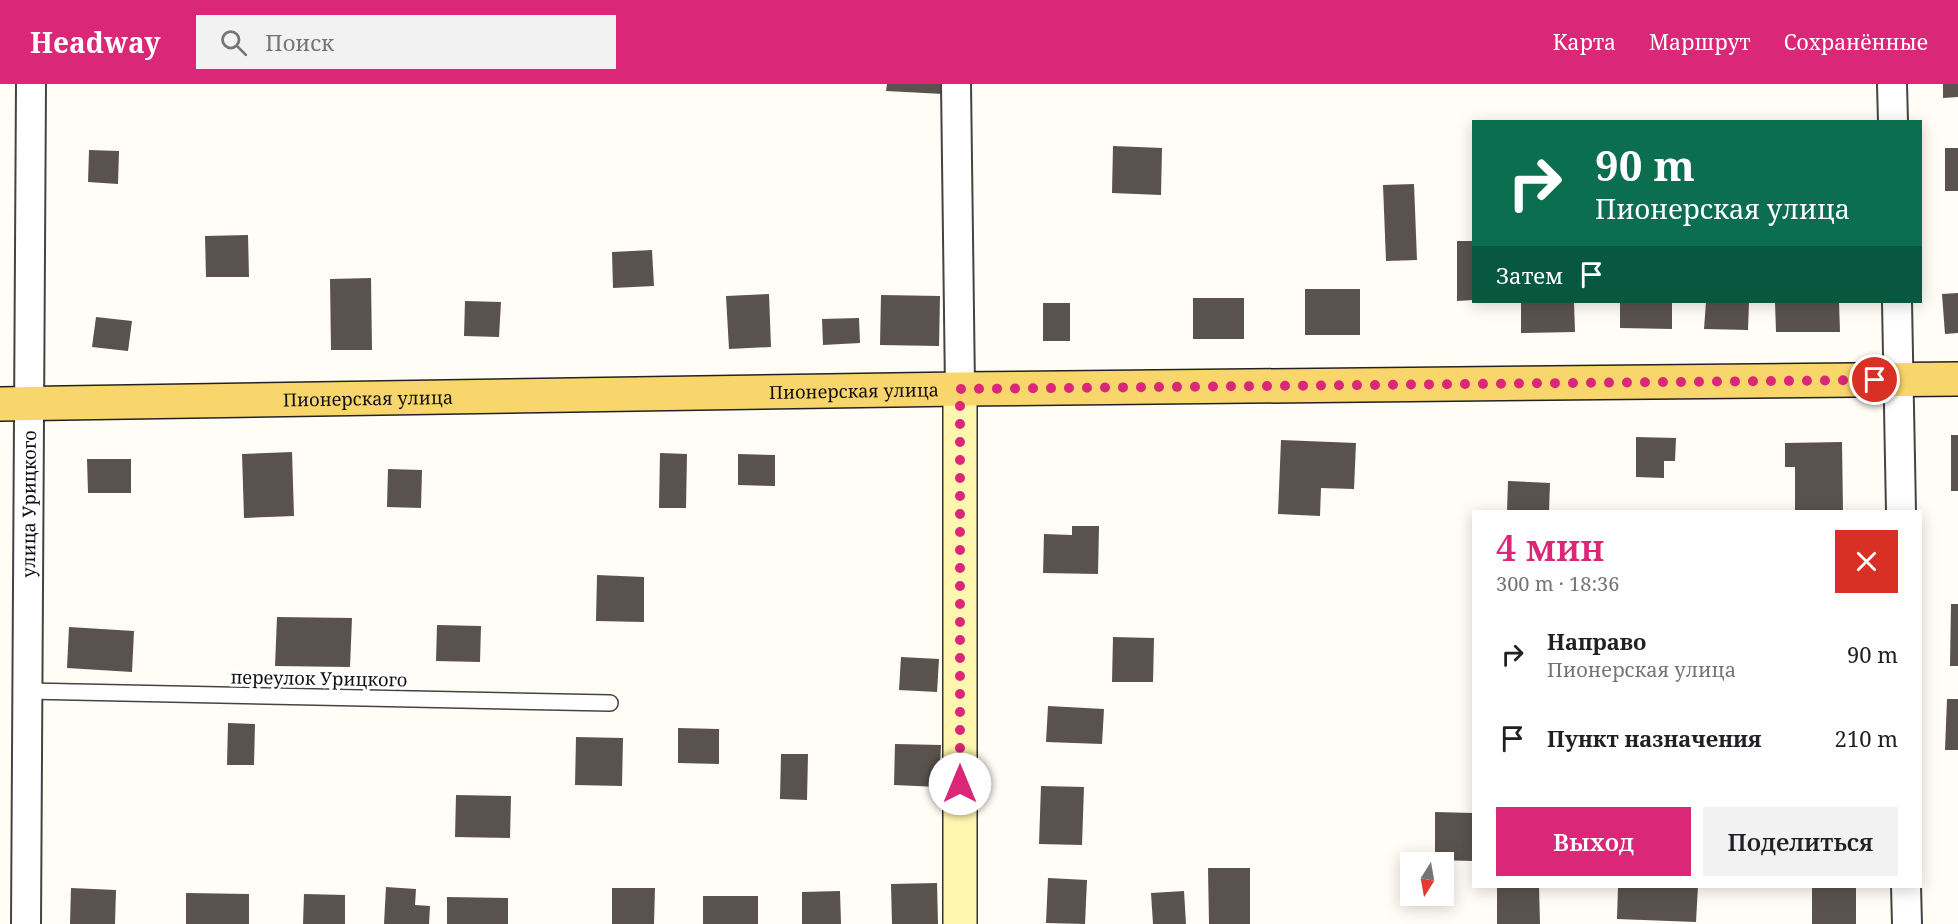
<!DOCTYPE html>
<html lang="ru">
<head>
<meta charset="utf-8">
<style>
  body { margin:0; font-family:"Noto Serif",serif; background:#f2f2f2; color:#202124; height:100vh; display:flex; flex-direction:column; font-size:22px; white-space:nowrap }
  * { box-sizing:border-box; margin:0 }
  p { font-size:20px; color:#757577 }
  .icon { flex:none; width:33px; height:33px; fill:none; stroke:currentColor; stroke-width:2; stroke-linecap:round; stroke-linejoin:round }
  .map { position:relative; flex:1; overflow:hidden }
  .sheet { position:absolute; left:1472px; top:426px; width:450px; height:378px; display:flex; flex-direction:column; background:#fff; border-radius:0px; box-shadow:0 3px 15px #0003 }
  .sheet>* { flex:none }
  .hud { position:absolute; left:1472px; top:36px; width:450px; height:183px; border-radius:0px; box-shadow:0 3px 15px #0003; background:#0b6e4f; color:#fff; overflow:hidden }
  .needle { width:39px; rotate:191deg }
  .fabs { position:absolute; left:1400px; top:768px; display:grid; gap:12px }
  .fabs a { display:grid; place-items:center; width:54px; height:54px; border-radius:0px; background:#fff; box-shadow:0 3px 15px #0003; font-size:30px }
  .pin { position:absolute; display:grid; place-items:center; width:51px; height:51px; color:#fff; margin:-26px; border:3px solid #fff; border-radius:50%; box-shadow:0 2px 6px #0007 }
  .me { position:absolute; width:66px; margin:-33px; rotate:0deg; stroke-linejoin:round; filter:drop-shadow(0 0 4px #0008) }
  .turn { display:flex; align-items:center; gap:21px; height:126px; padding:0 24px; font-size:27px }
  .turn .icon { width:78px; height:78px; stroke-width:2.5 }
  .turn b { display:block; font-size:42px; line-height:51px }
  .then { display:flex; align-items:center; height:57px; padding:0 24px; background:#0003; gap:12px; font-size:22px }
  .round { display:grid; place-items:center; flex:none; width:63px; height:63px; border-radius:0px; background:#f2f2f2 }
  .headline { display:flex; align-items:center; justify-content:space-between; height:102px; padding:0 24px }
  h1 { font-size:36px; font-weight:600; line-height:45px; color:#db2777 }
  .button { display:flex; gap:12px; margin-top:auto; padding:12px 24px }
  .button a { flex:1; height:69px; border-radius:0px; background:#db2777; color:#fff; font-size:24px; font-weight:600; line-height:69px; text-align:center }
  .button a+a { background:#f2f2f2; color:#202124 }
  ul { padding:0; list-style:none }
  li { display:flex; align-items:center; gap:18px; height:84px; padding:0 24px }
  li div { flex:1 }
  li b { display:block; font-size:22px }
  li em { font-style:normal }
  header { display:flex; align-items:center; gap:36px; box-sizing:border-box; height:84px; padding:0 30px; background:#db2777; color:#fff }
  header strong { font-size:28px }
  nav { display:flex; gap:33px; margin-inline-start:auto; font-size:21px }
  .search { width:420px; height:54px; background:#f2f2f2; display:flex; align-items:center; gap:15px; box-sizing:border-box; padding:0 21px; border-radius:0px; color:#757577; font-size:22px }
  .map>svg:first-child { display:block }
  .building { fill:#5a524d }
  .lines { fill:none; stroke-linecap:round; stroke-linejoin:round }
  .lane-casing { stroke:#444; stroke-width:18 }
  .street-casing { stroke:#444; stroke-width:32 }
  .secondary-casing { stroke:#333; stroke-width:36 }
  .primary-casing { stroke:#222; stroke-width:36 }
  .lane { stroke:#fff; stroke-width:15 }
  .street { stroke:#fff; stroke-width:28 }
  .secondary { stroke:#fff6b0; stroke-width:33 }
  .primary { stroke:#f9d66b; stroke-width:33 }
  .route { stroke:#db2777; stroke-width:10; stroke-dasharray:0 18 }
  .labels { text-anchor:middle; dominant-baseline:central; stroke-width:6; stroke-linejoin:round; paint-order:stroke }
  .street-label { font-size:18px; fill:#111; stroke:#fff }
</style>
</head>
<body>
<header>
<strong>Headway</strong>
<div class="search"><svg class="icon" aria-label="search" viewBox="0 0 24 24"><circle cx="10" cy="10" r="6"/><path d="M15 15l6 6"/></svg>Поиск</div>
<nav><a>Карта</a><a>Маршрут</a><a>Сохранённые</a></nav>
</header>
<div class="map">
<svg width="1958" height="840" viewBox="0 0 1958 840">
  <rect width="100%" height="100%" fill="#fffdf5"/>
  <g class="building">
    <polygon points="887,0 944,0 943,10 886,7"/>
    <polygon points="1943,0 1958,0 1958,13 1943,14"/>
    <polygon points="1113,62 1162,64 1161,111 1112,109"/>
    <rect x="1945" y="64" width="13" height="43"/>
    <polygon points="89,66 119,67 118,100 88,98"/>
    <polygon points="1414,100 1417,176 1386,177 1383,101"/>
    <polygon points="248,151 249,193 206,193 205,152"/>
    <polygon points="1457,157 1473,157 1473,216 1457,217"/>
    <polygon points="652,166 654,202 613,204 612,168"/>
    <polygon points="371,194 372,266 331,266 330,195"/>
    <rect x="1305" y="205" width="55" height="46"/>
    <polygon points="1958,209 1958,249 1945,250 1942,210"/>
    <polygon points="769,210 771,263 729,265 726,212"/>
    <polygon points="881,211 940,212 939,262 880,261"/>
    <rect x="1193" y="214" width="51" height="41"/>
    <polygon points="465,217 501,218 499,253 464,252"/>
    <polygon points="1521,218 1574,218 1575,248 1521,249"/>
    <polygon points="1620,218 1672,218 1672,245 1620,244"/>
    <polygon points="1706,218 1749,218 1748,246 1704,245"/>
    <polygon points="1775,218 1839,218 1840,248 1776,248"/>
    <rect x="1043" y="219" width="27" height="38"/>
    <polygon points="96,233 132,237 128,267 92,263"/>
    <polygon points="859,234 860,259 823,261 822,235"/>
    <rect x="1951" y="351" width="7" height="56"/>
    <polygon points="1636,353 1676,354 1675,377 1664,377 1664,394 1636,393"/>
    <polygon points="1281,356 1356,359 1354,405 1321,404 1320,432 1278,430"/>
    <polygon points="1842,358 1843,428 1795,428 1795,383 1785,383 1785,359"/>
    <polygon points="292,368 294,432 244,434 242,370"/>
    <polygon points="660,369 687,370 686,424 659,424"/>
    <polygon points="738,370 775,371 775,402 738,401"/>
    <polygon points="87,375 131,375 131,409 88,409"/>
    <polygon points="388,385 422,386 421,424 387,423"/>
    <polygon points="1508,397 1550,399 1549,428 1507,428"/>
    <polygon points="1072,442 1099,442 1098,490 1043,489 1044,450 1072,451"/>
    <polygon points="597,491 644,493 644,538 596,537"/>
    <polygon points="1951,520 1958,520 1958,582 1950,582"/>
    <polygon points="277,533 352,534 350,583 275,582"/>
    <polygon points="437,541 481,542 480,578 436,577"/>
    <polygon points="69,543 134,547 132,588 67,584"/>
    <polygon points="1113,553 1154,554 1153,598 1112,598"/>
    <polygon points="901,573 939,575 937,608 899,606"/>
    <polygon points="1947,615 1958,615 1958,666 1945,666"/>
    <polygon points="1048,622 1104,625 1102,660 1046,658"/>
    <polygon points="228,639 255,640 254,681 227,681"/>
    <polygon points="678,644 719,645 719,680 678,679"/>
    <polygon points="576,653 623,654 622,702 575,701"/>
    <polygon points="895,660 941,661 939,703 894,701"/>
    <polygon points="781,670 808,670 807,716 780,715"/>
    <polygon points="1041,702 1084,703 1082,761 1039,760"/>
    <polygon points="456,711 511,712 510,754 455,753"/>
    <polygon points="1435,728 1473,729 1473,777 1435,776"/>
    <polygon points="1208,784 1250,784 1250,840 1209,840"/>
    <polygon points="1048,794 1087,796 1085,840 1046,839"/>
    <polygon points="937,799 938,840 892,840 891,800"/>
    <polygon points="1497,802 1539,802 1540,840 1497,840"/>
    <polygon points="1618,802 1698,802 1696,838 1617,835"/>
    <rect x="1812" y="802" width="44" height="38"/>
    <polygon points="386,803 416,805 415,821 430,822 429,840 384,840"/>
    <polygon points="71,804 116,806 115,840 70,840"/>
    <polygon points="612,804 655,804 654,840 612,840"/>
    <polygon points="840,807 841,840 802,840 802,808"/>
    <polygon points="1184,807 1186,840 1153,840 1151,809"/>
    <polygon points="186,809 249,810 249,840 186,840"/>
    <polygon points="304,810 345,811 345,840 303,840"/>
    <rect x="703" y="812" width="55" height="28"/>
    <polygon points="447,813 508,814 508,840 447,840"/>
  </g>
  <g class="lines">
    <defs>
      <polyline id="lane" points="27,607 610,619"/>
      <g id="street">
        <polyline points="956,0 960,305"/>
        <polyline points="1892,0 1893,38"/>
        <polyline points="1897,218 1901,428"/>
        <polyline points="1906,802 1907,840"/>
        <path id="s1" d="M26 840 31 0"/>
      </g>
      <polyline id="secondary" points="960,840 960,305"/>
      <g id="primary">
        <path id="s2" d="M0 320 960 305 1958 295"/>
      </g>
    </defs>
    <use href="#lane" class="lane-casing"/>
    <use href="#street" class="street-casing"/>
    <use href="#secondary" class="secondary-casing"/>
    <use href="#primary" class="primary-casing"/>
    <use href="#lane" class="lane"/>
    <use href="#street" class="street"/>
    <use href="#secondary" class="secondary"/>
    <use href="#primary" class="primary"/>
  </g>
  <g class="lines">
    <polyline class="route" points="960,700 960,305 1875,296"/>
  </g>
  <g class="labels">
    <g class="street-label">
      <text stroke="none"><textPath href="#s2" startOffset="854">Пионерская улица</textPath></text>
      <text stroke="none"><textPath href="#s2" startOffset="368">Пионерская улица</textPath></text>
      <text stroke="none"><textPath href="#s1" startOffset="420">улица Урицкого</textPath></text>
      <text transform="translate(319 594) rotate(1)">переулок Урицкого</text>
    </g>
  </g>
</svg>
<div class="fabs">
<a><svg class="needle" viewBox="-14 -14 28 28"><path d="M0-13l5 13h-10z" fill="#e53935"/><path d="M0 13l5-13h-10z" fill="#757577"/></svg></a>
</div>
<div class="pin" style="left:1875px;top:296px;background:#d93025"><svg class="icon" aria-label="arrive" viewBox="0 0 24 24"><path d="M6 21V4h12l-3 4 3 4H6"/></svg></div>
<svg class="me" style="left:960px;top:700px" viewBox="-20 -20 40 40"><circle r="19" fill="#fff"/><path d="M0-13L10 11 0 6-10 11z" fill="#db2777"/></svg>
<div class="hud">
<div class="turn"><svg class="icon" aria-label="right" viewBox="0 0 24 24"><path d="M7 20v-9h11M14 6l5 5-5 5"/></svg><div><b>90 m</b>Пионерская улица</div></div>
<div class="then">Затем<svg class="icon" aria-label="arrive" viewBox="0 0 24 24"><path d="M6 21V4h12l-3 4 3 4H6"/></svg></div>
</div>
<section class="sheet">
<div class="headline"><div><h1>4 мин</h1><p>300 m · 18:36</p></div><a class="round" style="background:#d93025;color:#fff"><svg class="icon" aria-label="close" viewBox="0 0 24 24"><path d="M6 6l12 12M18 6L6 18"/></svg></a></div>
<ul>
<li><svg class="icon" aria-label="right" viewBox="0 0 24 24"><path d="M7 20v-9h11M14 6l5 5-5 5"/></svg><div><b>Направо</b><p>Пионерская улица</p></div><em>90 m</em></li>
<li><svg class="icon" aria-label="arrive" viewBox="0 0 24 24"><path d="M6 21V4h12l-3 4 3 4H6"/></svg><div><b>Пункт назначения</b></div><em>210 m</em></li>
</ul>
<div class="button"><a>Выход</a><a>Поделиться</a></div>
</section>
</div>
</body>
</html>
